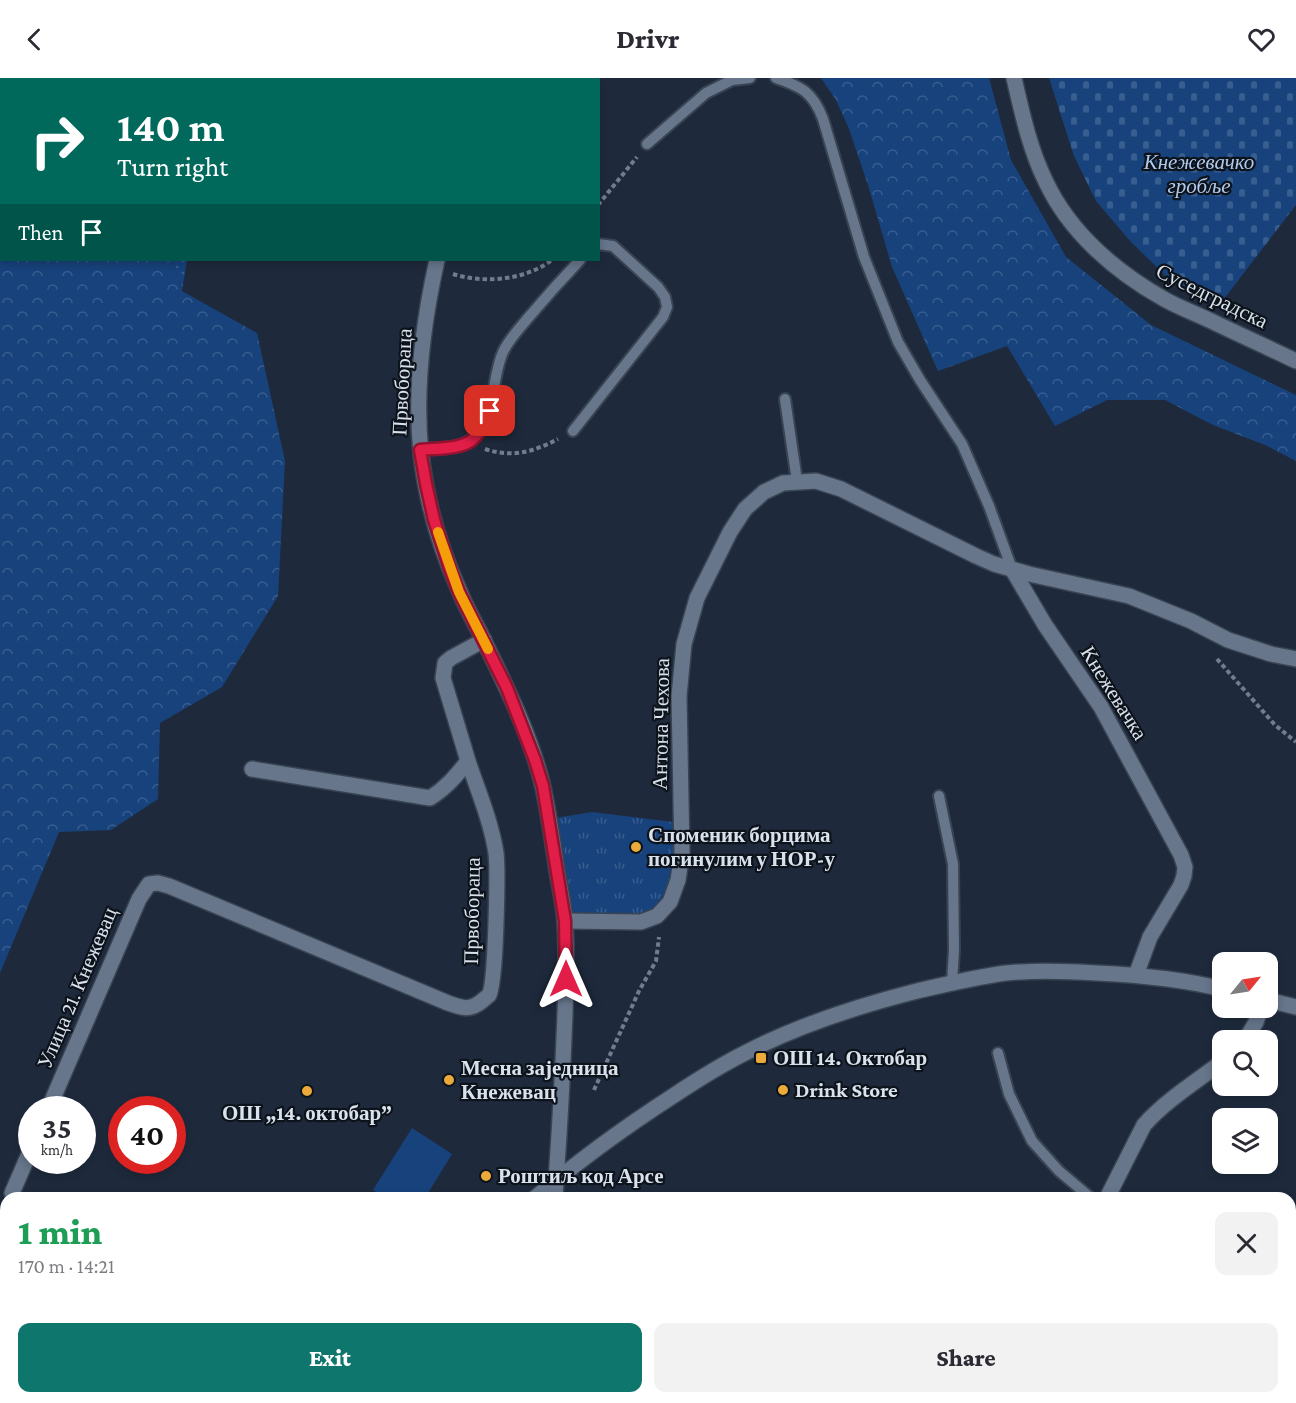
<!DOCTYPE html>
<html lang="en">
<head>
<meta charset="utf-8">
<style>
  body { margin:0; font-family:"Crimson Pro",serif; background:#f2f2f3; color:#2b2b33; height:100vh; display:flex; flex-direction:column; font-size:22px; white-space:nowrap }
  * { box-sizing:border-box; margin:0 }
  p { font-size:20px; color:#7c7c81 }
  .icon { flex:none; width:33px; height:33px; fill:none; stroke:currentColor; stroke-width:2; stroke-linecap:round; stroke-linejoin:round }
  .map { position:relative; flex:1; overflow:hidden }
  .side { position:absolute; left:0px; top:1114px; width:1296px; height:212px; display:flex; flex-direction:column; background:#fff; border-radius:18px 18px 0 0; box-shadow:0 3px 9px #0003 }
  .side>* { flex:none }
  .top-card { position:absolute; left:0px; top:0px; width:600px; height:183px; box-shadow:0 3px 9px #0003; background:#00695c; color:#fff; overflow:hidden }
  .needle { width:39px; rotate:60deg }
  .buttons { position:absolute; left:1212px; top:874px; display:grid; gap:12px }
  .buttons a { display:grid; place-items:center; width:66px; height:66px; border-radius:12px; background:#fff; box-shadow:0 3px 9px #0003; font-size:30px }
  .speed { position:absolute; left:18px; top:1018px; display:flex; gap:12px; font-size:30px; font-weight:700; text-align:center }
  .speed>* { display:grid; place-content:center; width:78px; height:78px; border-radius:50%; background:#fff; box-shadow:0 3px 9px #0003; line-height:1 }
  .speed small { font-size:15px; font-weight:400 }
  .speed .limit { border:9px solid #d22; background:#fff; color:#111 }
  .pin { position:absolute; display:grid; place-items:center; width:51px; height:51px; color:#fff; margin:-26px; border-radius:12px; box-shadow:0 3px 9px #0006 }
  .me { position:absolute; width:66px; margin:-33px; rotate:0deg; stroke-linejoin:round; filter:drop-shadow(0 0 4px #0008) }
  .turn { display:flex; align-items:center; gap:21px; height:126px; padding:0 18px; font-size:27px }
  .turn .icon { width:78px; height:78px; stroke-width:2.5 }
  .turn b { display:block; font-size:42px; line-height:51px }
  .then { display:flex; align-items:center; height:57px; padding:0 18px; background:#0003; gap:12px; font-size:22px }
  .round { display:grid; place-items:center; flex:none; width:63px; height:63px; border-radius:12px; background:#f2f2f3 }
  .overview { display:flex; align-items:center; justify-content:space-between; height:102px; padding:0 18px }
  h1 { font-size:36px; font-weight:800; line-height:45px; color:#1e9e55 }
  .button { display:flex; gap:12px; margin-top:auto; padding:12px 18px }
  .button a { flex:1; height:69px; border-radius:12px; background:#0f766e; color:#fff; font-size:24px; font-weight:800; line-height:69px; text-align:center }
  .button a+a { background:#f2f2f3; color:#2b2b33 }
  header { display:flex; justify-content:space-between; align-items:center; height:78px; padding:0 18px; background:#fff; font-size:27px; font-weight:800 }
  .map>svg:first-child { display:block }
  .grass { fill:url(#grass-dots) }
  .forest { fill:url(#forest-crowns) }
  .cemetery { fill:url(#cemetery-stones) }
  .park { fill:url(#park-tufts) }
  .pitch { fill:#17427c }
  .lines { fill:none; stroke-linecap:round; stroke-linejoin:round }
  .lane-casing { stroke:#394453; stroke-width:14 }
  .street-casing { stroke:#394453; stroke-width:18 }
  .secondary-casing { stroke:#394453; stroke-width:18 }
  .path { stroke:#727c8c; stroke-width:4; stroke-dasharray:4.5 3; stroke-linecap:butt }
  .lane { stroke:#67768b; stroke-width:10 }
  .street { stroke:#67768b; stroke-width:15 }
  .secondary { stroke:#67768b; stroke-width:15 }
  .route-casing { stroke:#92132f; stroke-width:15 }
  .route { stroke:#e11d48; stroke-width:10 }
  .slow { stroke:#f59e0b; stroke-width:10 }
  .poi-dot { fill:#ebaa39; stroke:#0d131b; stroke-width:2 }
  .labels { text-anchor:middle; dominant-baseline:central; stroke-width:4.5; stroke-linejoin:round; paint-order:stroke }
  .park-label { font-size:21px; font-style:italic; fill:#b0caee; stroke:#0d131b }
  .street-label { font-size:21px; fill:#d9e1ed; stroke:#0d131b }
  .poi-label { font-size:21px; font-weight:bold; fill:#d9e1ed; stroke:#0d131b; text-anchor:start }
</style>
</head>
<body>
<header><svg class="icon" aria-label="back" viewBox="0 0 24 24"><path d="M15 5l-7 7 7 7"/></svg>Drivr<svg class="icon" aria-label="heart" viewBox="0 0 24 24"><path d="M12 20l-8-8c-3-5 5-10 8-4 3-6 11-1 8 4z"/></svg></header>
<div class="map">
<svg width="1296" height="1325" viewBox="0 0 1296 1325">
  <defs>
    <pattern id="grass-dots" width="8" height="8" patternUnits="userSpaceOnUse" patternTransform="scale(1.5)"><rect width="8" height="8" fill="#17427c"/><path d="M2 2h.1M6 6h.1" fill="none" stroke="#385d8f" stroke-width="1.8" stroke-linecap="round"/></pattern>
    <pattern id="forest-crowns" width="20" height="18" patternUnits="userSpaceOnUse" patternTransform="scale(1.5)"><rect width="20" height="18" fill="#17427c"/><path d="M2 6a3 3 0 1 1 6 0M12 15a3 3 0 1 1 6 0" fill="none" stroke="#385d8f"/></pattern>
    <pattern id="cemetery-stones" width="16" height="16" patternUnits="userSpaceOnUse" patternTransform="scale(1.5)"><rect width="16" height="16" fill="#17427c"/><path d="M2 7V4a2 2 0 0 1 4 0v3zM10 15v-3a2 2 0 0 1 4 0v3z" fill="#385d8f"/></pattern>
    <pattern id="park-tufts" width="24" height="20" patternUnits="userSpaceOnUse" patternTransform="scale(1.5)"><rect width="24" height="20" fill="#17427c"/><path d="M3 7l-1-3M5 7V3M7 7l1-3M15 17l-1-3M17 17v-4M19 17l1-3" fill="none" stroke="#385d8f"/></pattern>
  </defs>
  <rect width="100%" height="100%" fill="#1e2a3c"/>
  <g class="grass">
    <polygon points="113,0 207,0 208,1 114,2"/>
    <polygon points="172,182 187,182 182,213"/>
  </g>
  <g class="forest">
    <polygon points="3,0 113,0 114,1 3,1"/>
    <polygon points="207,0 446,0 446,2 208,2"/>
    <polygon points="821,0 989,0 1011,82 1066,179 1151,247 1296,317 1296,383 1265,367 1213,347 1165,322 1107,322 1055,348 1007,268 938,293 892,189 868,107 849,51 836,22"/>
    <polygon points="1,6 2,182 172,182 182,213 257,255 285,383 278,518 222,609 160,645 158,721 111,752 59,754 0,895 0,13"/>
  </g>
  <polygon class="cemetery" points="1049,0 1296,0 1296,127 1220,226 1170,202 1131,164 1096,123 1074,78"/>
  <polygon class="park" points="592,734 681,745 682,775 663,832 623,844 565,843 549,741"/>
  <polygon class="pitch" points="412,1050 452,1076 425,1120 386,1120 373,1112"/>
  <g class="lines">
    <defs>
      <g id="lane">
        <path d="M776 0C803 9 813 15 823 41L864 179 898 264 920 302 962 366 989 428 1012 491"/>
        <polyline points="647,66 706,15 732,2 750,0"/>
        <polyline points="785,321 797,403"/>
        <polyline points="573,353 663,239 667,229 665,219 658,209 613,168 598,166"/>
        <path d="M420 371C432 370 446 371 457 368 498 358 489 304 503 274 509 261 519 251 528 240 545 220 562 201 580 182"/>
        <polyline points="939,718 953,786 954,872 952,905"/>
        <polyline points="998,975 1009,1016 1032,1063 1059,1093 1091,1120"/>
        <polyline points="52,1325 53,1320"/>
        <polyline points="200,1325 205,1320"/>
      </g>
      <g id="street">
        <path d="M1014 0C1022 35 1030 72 1046 104 1070 155 1116 194 1164 221 1178 229 1194 235 1209 242 1238 256 1267 269 1296 283"/>
        <polyline points="1012,491 1045,547 1101,629 1181,777 1185,789 1184,798 1181,807 1150,859 1136,897"/>
        <path d="M252 691 430 720C446 710 456 698 468 683L443 600 445 585 451 580 484 562"/>
        <polyline points="565,843 641,844 657,838 670,824 678,802 682,775 679,618 684,566 697,520 730,454 745,431 764,414 783,405 816,403 841,411 976,478 994,486 1029,496 1129,518 1191,543 1228,562 1271,576 1296,581"/>
        <polyline points="1245,963 1256,944 1261,930"/>
        <path d="M48 1032 139 821 149 806 158 805 169 808 448 925C462 930 470 933 482 923 484 921 487 919 489 917 496 906 498 792 496 775 491 743 478 713 468 683"/>
        <polyline points="12,1115 32,1069"/>
        <polyline points="555,1120 556,1102"/>
        <path d="M1107 1120 1144 1047C1165 1023 1197 1003 1222 984"/>
        <polyline points="578,1320 579,1325"/>
        <polyline points="981,1320 986,1325"/>
        <polyline points="706,1325 712,1320"/>
        <polyline points="1035,1325 1041,1320"/>
      </g>
      <g id="secondary">
        <polyline points="510,2 511,0"/>
        <path d="M437 182C423 245 414 310 421 375 426 422 440 470 459 512 466 530 476 546 484 563 507 610 531 658 543 709 549 737 553 765 557 793 560 810 564 828 565 845 567 875 566 905 565 935 563 991 560 1046 556 1102"/>
        <polyline points="1268,922 1296,929"/>
        <path d="M535 1120C578 1083 625 1049 673 1018 697 1002 721 987 747 974 801 946 858 928 917 913 947 906 976 899 1006 895 1036 892 1067 893 1097 895 1139 897 1182 901 1222 911"/>
        <polyline points="307,1325 313,1320"/>
      </g>
    </defs>
    <use href="#lane" class="lane-casing"/>
    <use href="#street" class="street-casing"/>
    <use href="#secondary" class="secondary-casing"/>
    <g class="path">
      <polyline points="598,127 637,79"/>
      <path d="M453 196C485 206 525 202 552 182"/>
      <path d="M485 371C512 380 533 374 558 361"/>
      <polyline points="1217,581 1275,647 1296,664"/>
      <polyline points="594,1012 639,913 656,883 659,859"/>
    </g>
    <use href="#lane" class="lane"/>
    <use href="#street" class="street"/>
    <use href="#secondary" class="secondary"/>
  </g>
  <g class="lines">
    <defs>
      <path id="route" d="M490 333C485 343 481 355 472 362 459 372 436 370 420 372L426 406 434 442 450 491 459 514 507 610 535 682 543 708 565 843 566 901"/>
    </defs>
    <use href="#route" class="route-casing"/>
    <use href="#route" class="route"/>
    <polyline class="slow" points="438,454 459,514 488,571"/>
  </g>
  <g class="poi-dot">
    <circle cx="636" cy="769" r="6"/>
    <rect x="755" y="974" width="12" height="12" rx="3"/>
    <circle cx="449" cy="1002" r="6"/>
    <circle cx="783" cy="1012" r="6"/>
    <circle cx="307" cy="1013" r="6"/>
    <circle cx="486" cy="1098" r="6"/>
  </g>
  <g class="labels">
    <g class="park-label">
      <text x="1199" y="84">Кнежевачко<tspan x="1199" dy="24">гробље</tspan></text>
    </g>
    <g class="street-label">
      <text transform="translate(1212 218) rotate(26)">Суседградска</text>
      <text transform="translate(402 304) rotate(-87)">Првобораца</text>
      <text transform="translate(1114 615) rotate(58)">Кнежевачка</text>
      <text transform="translate(661 646) rotate(-89)">Антона Чехова</text>
      <text transform="translate(472 833) rotate(-89)">Првобораца</text>
      <text transform="translate(77 910) rotate(-67)">Улица 21. Кнежевац</text>
    </g>
    <g class="poi-label">
      <text x="648" y="757">Споменик борцима<tspan x="648" dy="24">погинулим у НОР-у</tspan></text>
      <text x="773" y="980">ОШ 14. Октобар</text>
      <text x="461" y="990">Месна заједница<tspan x="461" dy="24">Кнежевац</tspan></text>
      <text x="795" y="1012">Drink Store</text>
      <text x="307" y="1035" text-anchor="middle">ОШ „14. октобар”</text>
      <text x="498" y="1098">Роштиљ код Арсе</text>
    </g>
  </g>
</svg>
<div class="buttons">
<a><svg class="needle" viewBox="-14 -14 28 28"><path d="M0-13l5 13h-10z" fill="#e53935"/><path d="M0 13l5-13h-10z" fill="#7c7c81"/></svg></a>
<a><svg class="icon" aria-label="search" viewBox="0 0 24 24"><circle cx="10" cy="10" r="6"/><path d="M15 15l6 6"/></svg></a>
<a><svg class="icon" aria-label="layers" viewBox="0 0 24 24"><path d="M12 4l9 5-9 5-9-5zM3 14l9 5 9-5"/></svg></a>
</div>
<div class="speed"><div>35<small>km/h</small></div><div class="limit">40</div></div>
<div class="pin" style="left:490px;top:333px;background:#d93025"><svg class="icon" aria-label="arrive" viewBox="0 0 24 24"><path d="M6 21V4h12l-3 4 3 4H6"/></svg></div>
<svg class="me" style="left:566px;top:901px" viewBox="-20 -20 40 40"><path d="M0-17L14 15 0 8-14 15z" fill="#e11d48" stroke="#fff" stroke-width="4"/></svg>
<div class="top-card">
<div class="turn"><svg class="icon" aria-label="right" viewBox="0 0 24 24"><path d="M7 20v-9h11M14 6l5 5-5 5"/></svg><div><b>140 m</b>Turn right</div></div>
<div class="then">Then<svg class="icon" aria-label="arrive" viewBox="0 0 24 24"><path d="M6 21V4h12l-3 4 3 4H6"/></svg></div>
</div>
<section class="side">
<div class="overview"><div><h1>1 min</h1><p>170 m · 14:21</p></div><a class="round"><svg class="icon" aria-label="close" viewBox="0 0 24 24"><path d="M6 6l12 12M18 6L6 18"/></svg></a></div>
<div class="button"><a>Exit</a><a>Share</a></div>
</section>
</div>
</body>
</html>
